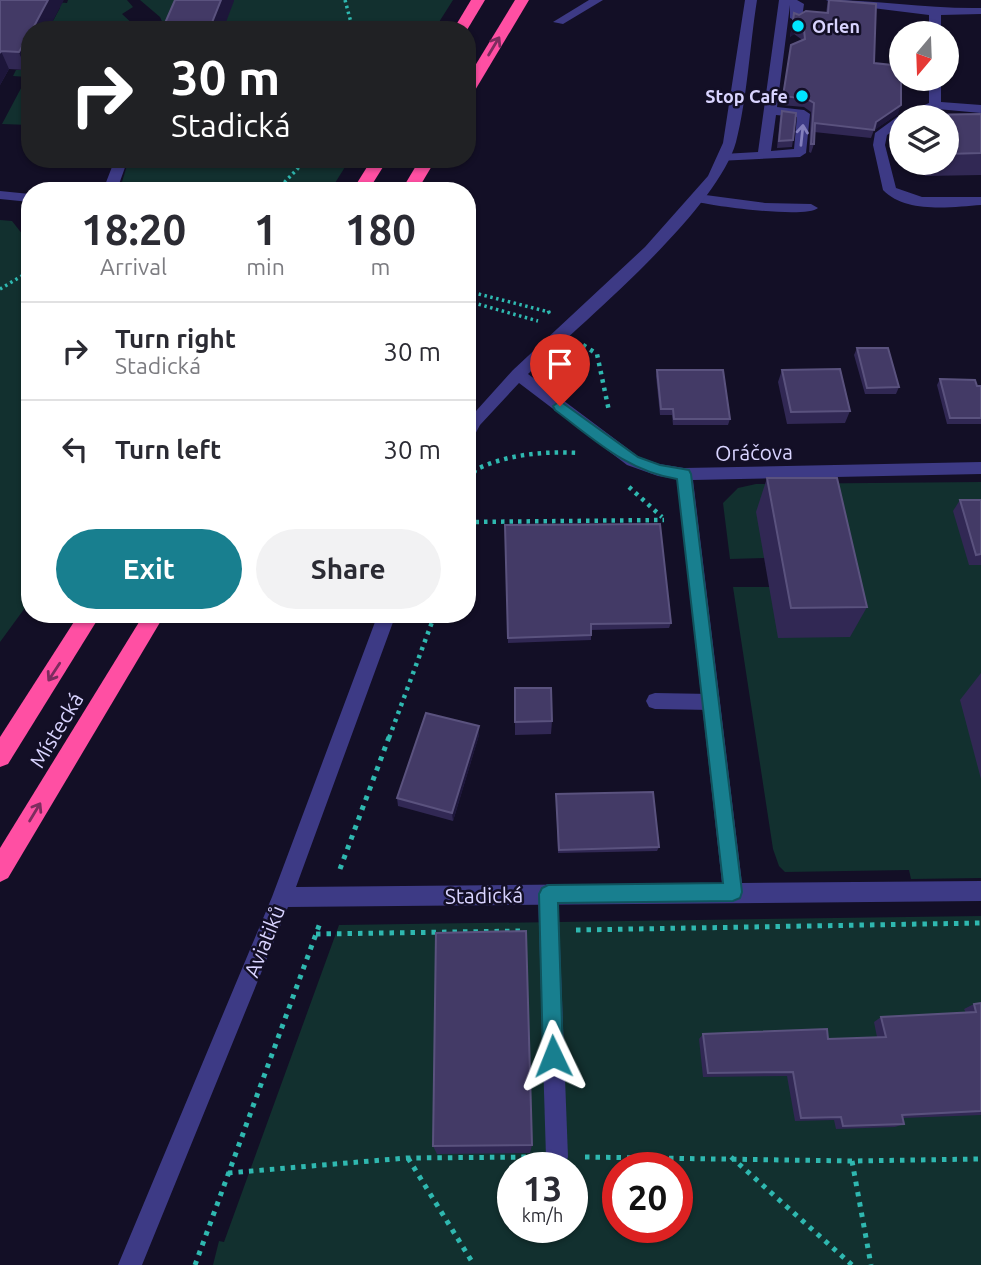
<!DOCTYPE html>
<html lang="en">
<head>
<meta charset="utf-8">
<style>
  body { margin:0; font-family:Ubuntu,sans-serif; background:#f2f2f3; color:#2b2b33; height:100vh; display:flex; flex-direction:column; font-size:26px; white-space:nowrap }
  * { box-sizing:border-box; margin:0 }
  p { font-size:23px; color:#7c7c81 }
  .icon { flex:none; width:38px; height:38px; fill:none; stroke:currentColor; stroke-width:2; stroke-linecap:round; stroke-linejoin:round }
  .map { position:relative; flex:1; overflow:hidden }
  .drawer { position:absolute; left:21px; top:182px; width:455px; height:441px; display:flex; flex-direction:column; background:#fff; border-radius:28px; box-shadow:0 2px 5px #0004 }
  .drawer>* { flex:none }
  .guide { position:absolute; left:21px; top:21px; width:455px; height:147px; border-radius:28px; box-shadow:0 2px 5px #0004; background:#202124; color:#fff; overflow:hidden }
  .needle { width:46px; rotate:199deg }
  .buttons { position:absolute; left:889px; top:21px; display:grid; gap:14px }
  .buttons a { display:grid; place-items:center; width:70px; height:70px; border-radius:50%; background:#fff; box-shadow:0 2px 5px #0004; font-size:35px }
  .speed { position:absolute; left:497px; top:1152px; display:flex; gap:14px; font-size:35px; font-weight:700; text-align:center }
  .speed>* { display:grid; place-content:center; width:91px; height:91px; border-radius:50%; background:#fff; box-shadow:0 2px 5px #0004; line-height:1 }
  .speed small { font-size:18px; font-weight:400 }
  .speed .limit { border:10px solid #d22; background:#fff; color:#111 }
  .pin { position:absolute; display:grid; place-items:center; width:60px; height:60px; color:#fff; margin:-72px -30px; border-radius:50% 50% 50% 0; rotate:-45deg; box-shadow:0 0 7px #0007 }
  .pin .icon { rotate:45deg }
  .me { position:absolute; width:77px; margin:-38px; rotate:358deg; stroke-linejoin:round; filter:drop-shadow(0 0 5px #0008) }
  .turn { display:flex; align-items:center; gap:24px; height:147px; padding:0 35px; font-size:32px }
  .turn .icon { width:91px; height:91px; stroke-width:2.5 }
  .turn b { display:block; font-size:49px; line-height:60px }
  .eta { display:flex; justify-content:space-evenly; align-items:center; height:119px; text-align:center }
  .eta b { font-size:42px; font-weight:700; line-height:49px }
  .primary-button { display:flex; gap:14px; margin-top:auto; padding:14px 35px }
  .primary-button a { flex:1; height:80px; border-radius:42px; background:#187f8f; color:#fff; font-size:28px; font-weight:700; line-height:80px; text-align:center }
  .primary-button a+a { background:#f2f2f3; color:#2b2b33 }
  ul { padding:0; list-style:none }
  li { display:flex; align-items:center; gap:21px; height:98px; padding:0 35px; border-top:2px solid #e1e1e2 }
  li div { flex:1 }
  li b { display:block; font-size:26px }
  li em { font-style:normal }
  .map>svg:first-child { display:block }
  .green { fill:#12302f; fill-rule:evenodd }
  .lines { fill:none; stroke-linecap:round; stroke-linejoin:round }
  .path-far2 { stroke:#2fb8b0; stroke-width:3.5; stroke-dasharray:2.5 3.5; stroke-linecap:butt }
  .path-far1 { stroke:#2fb8b0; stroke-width:4.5; stroke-dasharray:3.5 5; stroke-linecap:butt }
  .path { stroke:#2fb8b0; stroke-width:5; stroke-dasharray:4.5 6; stroke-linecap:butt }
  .lane { fill:#3d3a85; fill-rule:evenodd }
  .street { fill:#3d3a85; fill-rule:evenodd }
  .highway { fill:#ff4fa3; fill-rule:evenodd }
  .wall { fill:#312854 }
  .shaded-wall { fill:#1d163a }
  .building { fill:#433a66; stroke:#5a527e; stroke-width:2 }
  .oneway { stroke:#7d2c5e }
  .oneway2 { stroke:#837fbc }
  .route { fill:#187f8f; stroke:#10535d; stroke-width:2 }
  .poi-dot { fill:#00e5ff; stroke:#130f26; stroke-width:2.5 }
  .labels { text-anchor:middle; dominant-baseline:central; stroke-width:5; stroke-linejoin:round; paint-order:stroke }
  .far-poi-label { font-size:18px; font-weight:bold; fill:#d9d4ff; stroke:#130f26; text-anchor:start }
  .street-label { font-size:21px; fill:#d9d4ff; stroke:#130f26 }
</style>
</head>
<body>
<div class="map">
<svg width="981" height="1265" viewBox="0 0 981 1265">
  <rect width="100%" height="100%" fill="#130f26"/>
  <g class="green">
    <polygon points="68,0 127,0 133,7 122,14 137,28 153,25 155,30 48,30 60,8 54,2 67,3"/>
    <polygon points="140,0 453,0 434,30 166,30 160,17"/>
    <polygon points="28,67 30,125 2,124 27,77 13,76 16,70 26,70"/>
    <polygon points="129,159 350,159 330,191 213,191 122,182"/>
    <polygon points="0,220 12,221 30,244 30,601 0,642"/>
    <polygon points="981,482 981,878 911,879 909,870 785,872 779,866 773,849 733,587 770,587 765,558 730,559 723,503 738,488 756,484"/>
    <path d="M981 916V1265H213L219 1241 224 1242 339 925ZM513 1167H572V1227H513ZM618 1167H677V1227H618Z"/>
  </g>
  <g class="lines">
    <g class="path-far2">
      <polyline points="345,0 353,30"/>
      <polyline points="276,191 307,159"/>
      <polyline points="0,289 30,271"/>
      <polyline points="467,291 549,312 547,313"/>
      <polyline points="467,301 538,321"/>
    </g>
    <g class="path-far1">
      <polyline points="583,345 597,354 609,411"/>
      <polyline points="629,487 662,517"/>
      <path d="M467 506 475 470C507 454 545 451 580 453"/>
      <polyline points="467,522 664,520"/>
      <polyline points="389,738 435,614"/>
    </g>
    <g class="path">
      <polyline points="340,869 389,737"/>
      <polyline points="576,930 981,923"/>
      <polyline points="316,934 522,931"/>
      <polyline points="585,1157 852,1161 981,1159"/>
      <polyline points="731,1157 852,1265"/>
      <polyline points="408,1158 474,1265"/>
      <polyline points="852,1161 871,1265"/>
      <polyline points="228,1173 407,1158 531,1157"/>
      <polyline points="195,1265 320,923"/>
    </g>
    <g class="lane">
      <polygon points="589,0 603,0 563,24 553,22"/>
      <path d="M779 0H797L804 4 802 18 796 21 790 18V5L777 107 804 110 810 114 806 153 800 157 718 161 717 158 723 154 758 152ZM776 115 797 117 794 149 771 151Z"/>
      <path d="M826 0C878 0 929 9 981 8V14L941 15V33H929V15L832 3Z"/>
      <path d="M929 79H941V102L981 105V113L937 109 917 117H901V125L887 135 885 145 896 188 922 197H981V205C952 207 906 214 883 190L873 145 875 133 897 117 929 103Z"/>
      <path d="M698 194 765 203 811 204 818 208C806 219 712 206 693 201V195Z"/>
      <polygon points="655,693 711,694 717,696 720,702 717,708 711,710 655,709 649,707 646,701 649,695"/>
      <polygon points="548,884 555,887 558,894 568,1157 565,1165 560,1167 549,1165 546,1157 538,894 541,887"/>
    </g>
    <g class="street">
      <path d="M745 0H757C750 44 747 100 736 142 717 211 583 322 528 374L639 457 659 464 684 468 981 462V474L693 480 742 883 981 881V901L288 907 142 1265H118L272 897 378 614H396L296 887 722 883 677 479 658 476 627 465 519 383 480 425 473 438 467 440V421L513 370 645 247 708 176 723 143Z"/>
      <polygon points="115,159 128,159 118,187 115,191 99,191 105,185"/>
      <polygon points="0,191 30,194 30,202 0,199"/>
    </g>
    <g class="highway">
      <polygon points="471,0 485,0 467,30 453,30"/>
      <polygon points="515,0 529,0 474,92 467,96 467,79"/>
      <polygon points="372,159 388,159 368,191 352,191"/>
      <polygon points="420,159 436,159 417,191 401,191"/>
      <polygon points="79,614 101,614 8,764 0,767 0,737"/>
      <polygon points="144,614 165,614 8,878 0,882 0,848"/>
    </g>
  </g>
  <g class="wall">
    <polygon points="0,0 26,70 9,69 0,85"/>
    <polygon points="828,0 874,63 898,114 874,130 871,138 814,132 814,144 811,153 809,152 811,112 804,107 781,105 791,45 802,41 801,39 794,34 790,37 794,13 799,15 826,13"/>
    <polygon points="782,111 793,140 792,147 777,148 780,117"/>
    <polygon points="981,114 981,175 925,176 920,163 947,163 947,117 918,117 918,115"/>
    <polygon points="857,348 899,387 896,394 865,394 854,355"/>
    <polygon points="657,370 730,419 728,425 673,425 672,415 660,415 656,376"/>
    <polygon points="782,370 850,411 845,423 787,424 778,382"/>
    <polygon points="940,379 981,386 981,424 947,424 937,385"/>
    <polygon points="767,478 867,607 850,637 778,638 756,512"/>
    <polygon points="960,500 981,500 981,565 969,565 953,511"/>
    <polygon points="505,525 671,623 669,628 591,630 591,640 508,643"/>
    <polygon points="981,673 981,779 960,700"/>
    <polygon points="515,688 552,721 551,734 515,735"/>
    <polygon points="479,726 479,735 453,821 398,806 397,798"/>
    <polygon points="556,794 659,847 657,851 558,853"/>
    <polygon points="981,1003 981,1115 903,1118 904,1124 895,1127 836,1129 834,1120 795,1121 787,1076 703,1077 699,1039 703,1034 828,1039 877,1037 874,1022 881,1017 966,1013 964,1009 974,1004"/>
    <polygon points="532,1145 530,1153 437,1154 433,1146"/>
  </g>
  <g class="shaded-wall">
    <polygon points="48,0 64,0 48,30 32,30"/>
    <polygon points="221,0 234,0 234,1 223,30 209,30"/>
    <polygon points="796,26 794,34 790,37 792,28"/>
    <polygon points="30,33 30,64 26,70 19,52"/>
    <polygon points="1,51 9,69 0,85 0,53"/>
    <polygon points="901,105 898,114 873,131 876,122"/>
    <polygon points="479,726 479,735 453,821 452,813"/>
  </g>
  <g class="building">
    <polygon points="0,0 48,0 32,30 30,30 30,33 19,52 1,51 0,53"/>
    <polygon points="175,0 221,0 209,30 162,30"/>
    <polygon points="829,0 876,4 874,63 901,66 901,105 876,122 874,130 815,123 814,144 811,144 814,103 807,99 783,96 791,45 805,39 804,30 796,26 792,28 794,13 799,15 806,11 828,13"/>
    <polygon points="782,111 796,113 793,140 779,141"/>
    <polygon points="981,114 981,153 947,154 947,117 919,117 918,115"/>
    <polygon points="857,348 888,348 899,387 867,388"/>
    <polygon points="840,369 850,411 791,412 782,370"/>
    <polygon points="657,370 723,370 730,419 674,419 673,409 661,409"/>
    <polygon points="940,379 975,380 977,386 981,386 981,418 950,418"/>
    <polygon points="767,478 837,478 867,607 791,608"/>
    <polygon points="960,500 981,500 981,554 976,555"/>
    <polygon points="660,524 671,623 591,624 591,635 508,638 505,525"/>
    <polygon points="515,688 551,688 552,721 515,722"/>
    <polygon points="426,713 479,726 452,813 397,798"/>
    <polygon points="653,792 659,847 559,850 556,794"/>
    <polygon points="526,931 532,1145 433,1146 436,933"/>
    <polygon points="981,1003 981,1111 902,1115 904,1124 843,1126 841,1117 801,1118 793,1072 708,1073 703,1034 827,1029 828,1039 886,1037 881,1017 976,1012 974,1004"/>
  </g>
  <defs><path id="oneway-shaft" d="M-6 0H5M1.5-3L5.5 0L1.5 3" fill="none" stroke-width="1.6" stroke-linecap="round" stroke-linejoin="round" transform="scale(1.75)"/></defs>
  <g class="oneway">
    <use href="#oneway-shaft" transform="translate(494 46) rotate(-59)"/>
    <use href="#oneway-shaft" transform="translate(54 672) rotate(123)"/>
    <use href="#oneway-shaft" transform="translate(35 812) rotate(-59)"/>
  </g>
  <use class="oneway2" href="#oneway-shaft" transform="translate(802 135) rotate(-84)"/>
  <path class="route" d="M560 401 638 457 660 465 689 470 691 474 742 892 740 898 733 901 558 903 563 1056 560 1063 553 1066 546 1063 543 1056 539 894 542 888 548 885 723 883 677 479C627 471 595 440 555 410L553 406Z"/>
  <g class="poi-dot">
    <circle cx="798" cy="26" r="7"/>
    <circle cx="802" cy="96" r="7"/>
  </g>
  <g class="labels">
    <g class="far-poi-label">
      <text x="812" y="26">Orlen</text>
      <text x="788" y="96" text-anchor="end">Stop Cafe</text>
    </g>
    <g class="street-label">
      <text transform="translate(754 452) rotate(-1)">Oráčova</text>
      <text transform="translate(56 730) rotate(-59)">Místecká</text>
      <text transform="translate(484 895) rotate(-1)">Stadická</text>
      <text transform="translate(264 941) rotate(-68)">Aviatiků</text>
    </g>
  </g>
</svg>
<div class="buttons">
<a><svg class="needle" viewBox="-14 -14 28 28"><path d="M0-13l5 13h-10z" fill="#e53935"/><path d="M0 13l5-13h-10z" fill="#7c7c81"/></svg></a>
<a><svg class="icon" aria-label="layers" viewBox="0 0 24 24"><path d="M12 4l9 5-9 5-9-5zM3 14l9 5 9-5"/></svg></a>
</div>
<div class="speed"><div>13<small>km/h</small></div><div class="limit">20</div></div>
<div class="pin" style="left:560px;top:406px;background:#d93025"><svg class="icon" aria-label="arrive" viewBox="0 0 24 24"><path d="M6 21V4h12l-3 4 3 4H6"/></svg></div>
<svg class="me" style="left:553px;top:1056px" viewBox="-20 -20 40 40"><path d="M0-17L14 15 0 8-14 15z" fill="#187f8f" stroke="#fff" stroke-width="4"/></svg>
<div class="guide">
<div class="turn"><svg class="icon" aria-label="right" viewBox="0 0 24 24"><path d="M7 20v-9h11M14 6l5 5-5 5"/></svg><div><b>30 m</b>Stadická</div></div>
</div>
<section class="drawer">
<div class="eta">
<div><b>18:20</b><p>Arrival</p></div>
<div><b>1</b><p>min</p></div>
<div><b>180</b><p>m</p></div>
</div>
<ul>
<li><svg class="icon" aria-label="right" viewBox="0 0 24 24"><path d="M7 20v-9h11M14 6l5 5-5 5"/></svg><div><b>Turn right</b><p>Stadická</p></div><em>30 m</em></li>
<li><svg class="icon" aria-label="left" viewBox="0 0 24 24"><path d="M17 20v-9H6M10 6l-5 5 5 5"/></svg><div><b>Turn left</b></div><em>30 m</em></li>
</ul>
<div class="primary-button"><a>Exit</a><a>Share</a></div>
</section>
</div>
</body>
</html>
